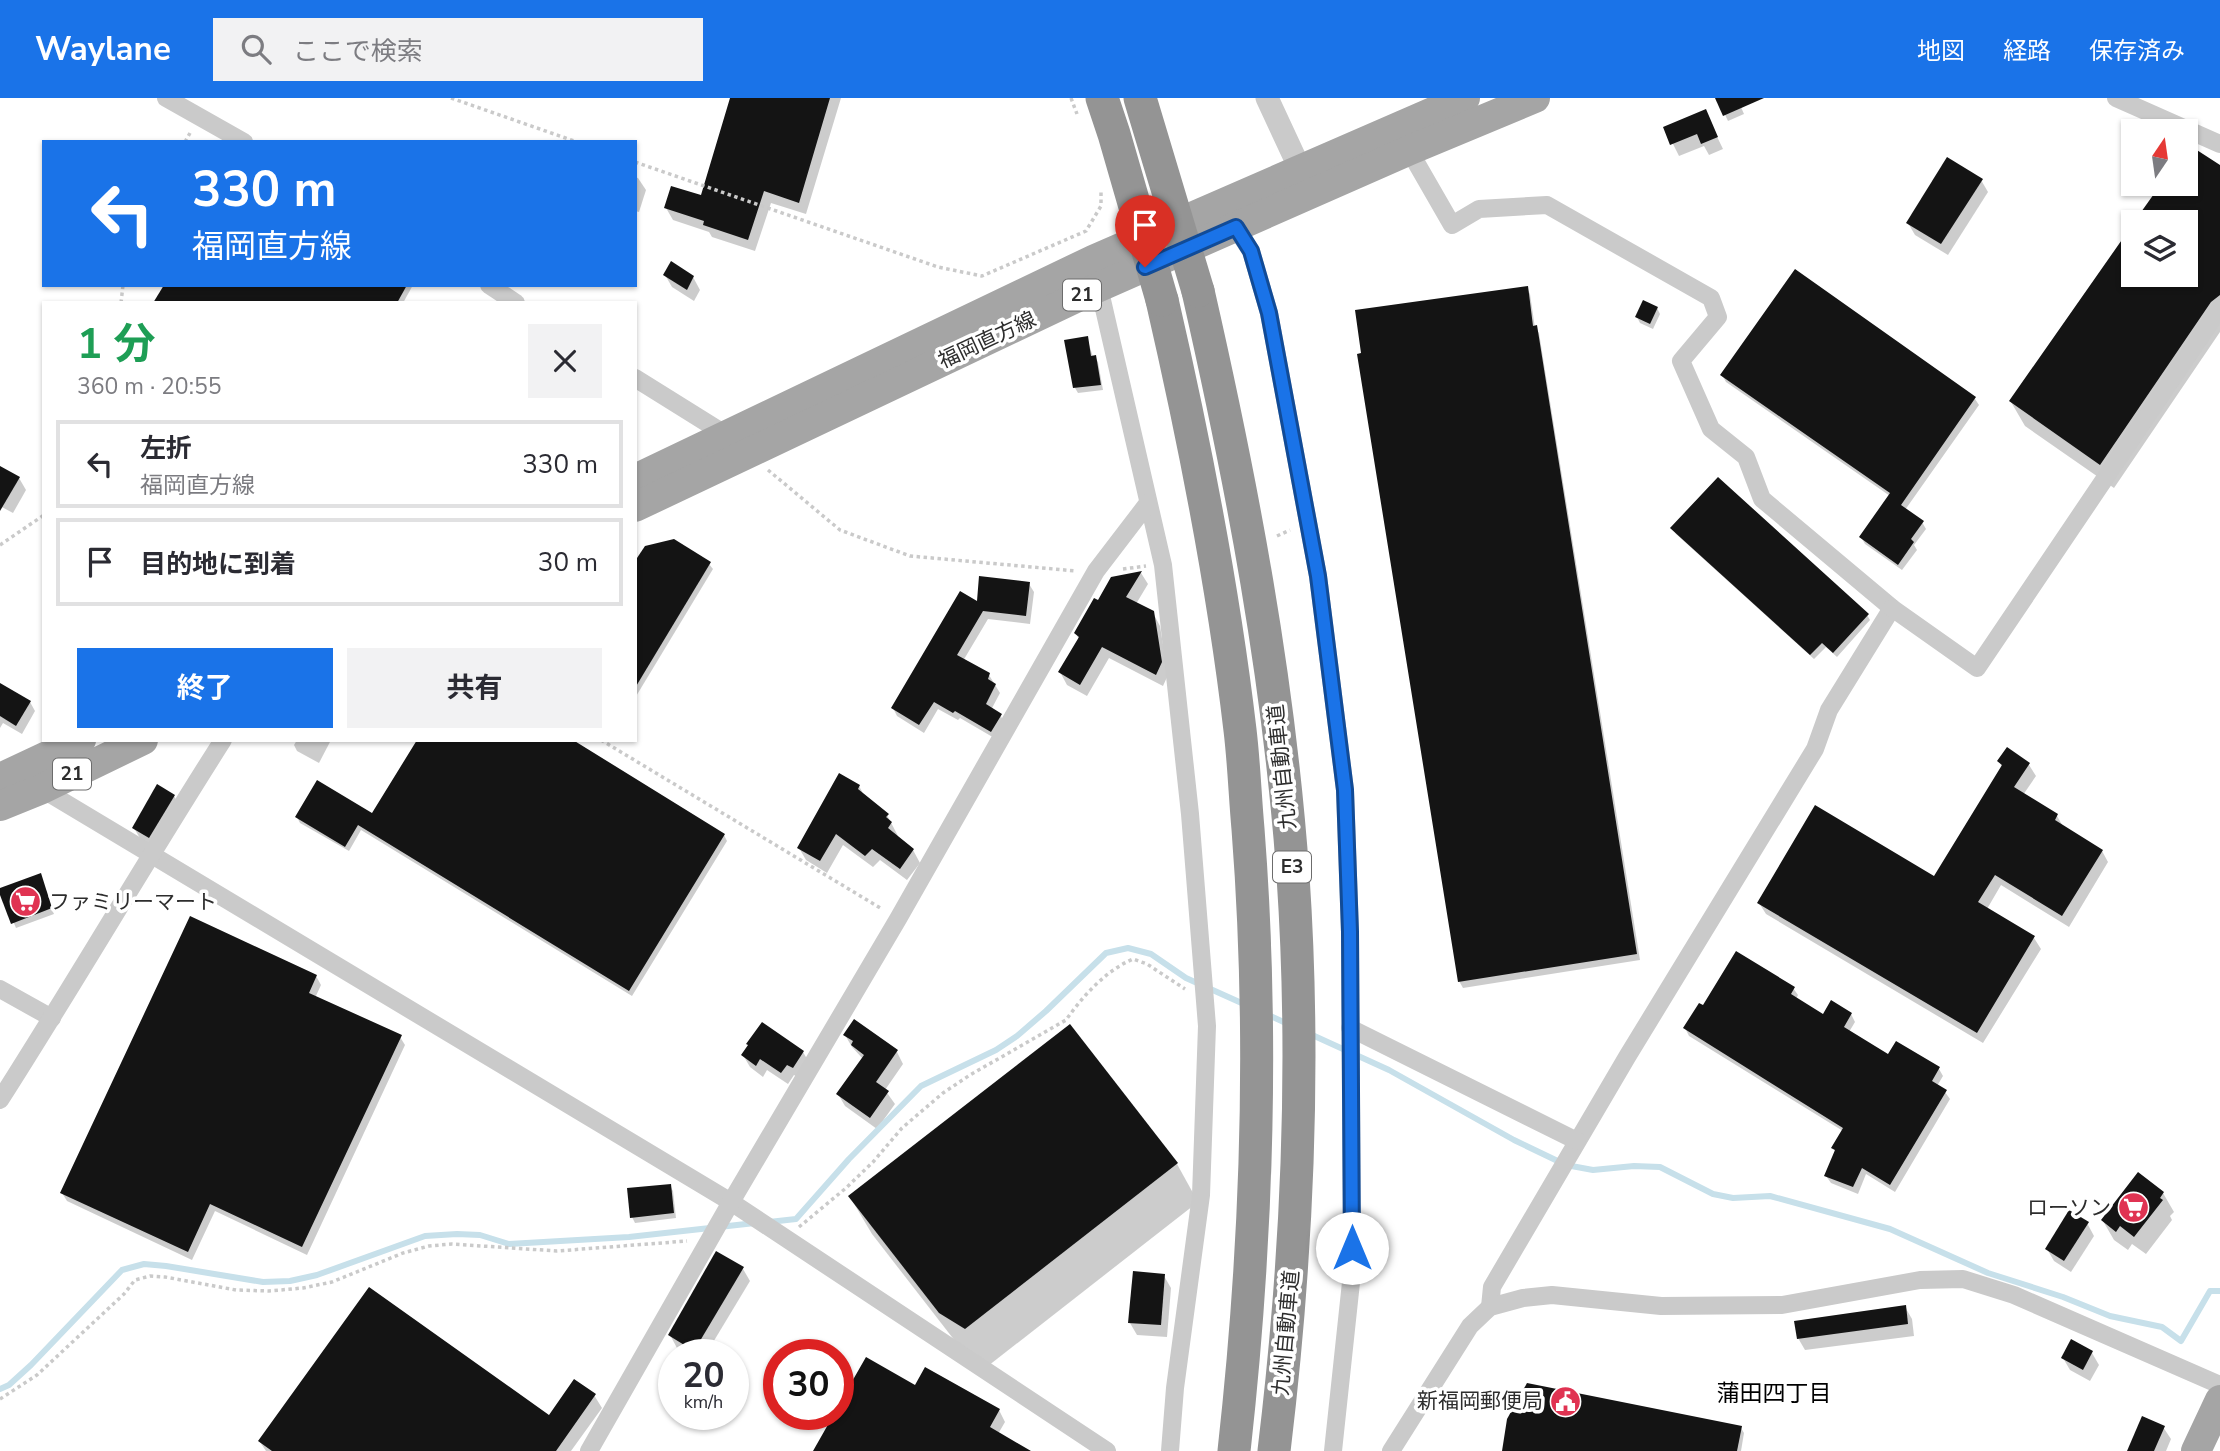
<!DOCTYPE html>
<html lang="ja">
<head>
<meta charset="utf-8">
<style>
  body { margin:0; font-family:"Nunito Sans","Noto Sans JP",sans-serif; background:#f2f2f3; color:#2b2b33; height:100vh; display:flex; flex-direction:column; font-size:26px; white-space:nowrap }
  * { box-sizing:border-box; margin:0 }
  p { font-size:23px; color:#7c7c81 }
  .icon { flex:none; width:38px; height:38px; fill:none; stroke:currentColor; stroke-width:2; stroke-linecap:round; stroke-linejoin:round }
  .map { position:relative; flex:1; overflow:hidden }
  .sheet { position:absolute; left:42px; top:203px; width:595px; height:441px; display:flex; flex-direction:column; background:#fff; border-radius:0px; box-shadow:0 2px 5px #0004 }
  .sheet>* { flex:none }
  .guide { position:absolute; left:42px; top:42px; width:595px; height:147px; border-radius:0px; box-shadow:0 2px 5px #0004; background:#1a73e8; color:#fff; overflow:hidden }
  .needle { width:46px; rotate:13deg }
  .tools { position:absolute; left:2121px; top:21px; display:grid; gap:14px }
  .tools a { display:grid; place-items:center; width:77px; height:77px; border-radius:0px; background:#fff; box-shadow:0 2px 5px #0004; font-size:35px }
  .speed { position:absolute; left:658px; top:1241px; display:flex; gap:14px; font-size:35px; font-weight:700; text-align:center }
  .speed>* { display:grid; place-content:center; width:91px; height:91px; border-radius:50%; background:#fff; box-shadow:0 2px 5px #0004; line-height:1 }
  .speed small { font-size:18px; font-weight:400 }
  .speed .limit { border:10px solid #d22; background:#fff; color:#111 }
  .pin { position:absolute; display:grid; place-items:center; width:60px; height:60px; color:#fff; margin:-72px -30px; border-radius:50% 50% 50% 0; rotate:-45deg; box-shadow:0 0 7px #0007 }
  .pin .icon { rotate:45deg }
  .me { position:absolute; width:77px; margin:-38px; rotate:0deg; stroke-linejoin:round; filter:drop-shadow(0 0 5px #0008) }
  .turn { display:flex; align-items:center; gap:24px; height:147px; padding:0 35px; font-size:32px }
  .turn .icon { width:91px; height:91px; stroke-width:2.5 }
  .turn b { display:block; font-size:49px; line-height:60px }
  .round { display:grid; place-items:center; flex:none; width:74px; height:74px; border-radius:0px; background:#f2f2f3 }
  .summary { display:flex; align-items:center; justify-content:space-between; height:119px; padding:0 35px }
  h1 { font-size:42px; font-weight:700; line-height:52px; color:#1e9e55 }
  .action { display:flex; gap:14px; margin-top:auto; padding:14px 35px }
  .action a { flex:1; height:80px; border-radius:0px; background:#1a73e8; color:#fff; font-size:28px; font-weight:700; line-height:80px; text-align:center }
  .action a+a { background:#f2f2f3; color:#2b2b33 }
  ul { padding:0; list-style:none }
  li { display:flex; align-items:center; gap:21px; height:88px; margin:0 14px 10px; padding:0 21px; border:4px solid #e1e1e2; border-radius:0px }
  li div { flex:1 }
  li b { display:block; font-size:26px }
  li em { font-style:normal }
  header { display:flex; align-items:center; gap:42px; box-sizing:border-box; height:98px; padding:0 35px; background:#1a73e8; color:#fff }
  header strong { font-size:33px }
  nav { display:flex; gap:38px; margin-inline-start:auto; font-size:24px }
  .search { width:490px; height:63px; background:#f2f2f3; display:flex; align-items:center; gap:18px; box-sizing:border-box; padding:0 24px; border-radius:0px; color:#7c7c81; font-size:26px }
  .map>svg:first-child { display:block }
  .shadow { fill:#0003 }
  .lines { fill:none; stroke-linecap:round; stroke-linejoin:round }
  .stream { stroke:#c7e0ea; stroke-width:6 }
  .building { fill:#141414 }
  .path { stroke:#cacaca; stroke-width:3.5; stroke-dasharray:3.5 3.5; stroke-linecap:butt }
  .minor { stroke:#cacaca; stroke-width:18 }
  .tertiary { stroke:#cacaca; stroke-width:23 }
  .primary { stroke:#a5a5a5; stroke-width:30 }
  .motorway { stroke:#949494; stroke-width:33 }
  .motorway-bridge { stroke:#949494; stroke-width:33 }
  .route-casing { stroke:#114b97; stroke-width:18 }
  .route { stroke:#1a73e8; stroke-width:12 }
  .labels { text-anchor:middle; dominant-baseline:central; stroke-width:7; stroke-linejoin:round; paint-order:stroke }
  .shield { fill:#fff; stroke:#6c6c6c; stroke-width:2 }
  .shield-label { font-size:19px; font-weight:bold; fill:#2d2d2d }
  .street-label { font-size:21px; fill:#2d2d2d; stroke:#fff }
  .poi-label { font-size:21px; fill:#2d2d2d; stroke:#fff; text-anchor:end }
  .neighbourhood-label { font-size:23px; fill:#000; stroke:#fff }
</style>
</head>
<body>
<header>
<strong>Waylane</strong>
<div class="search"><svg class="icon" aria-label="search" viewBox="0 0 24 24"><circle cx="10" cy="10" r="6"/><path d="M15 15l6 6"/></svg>ここで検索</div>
<nav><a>地図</a><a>経路</a><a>保存済み</a></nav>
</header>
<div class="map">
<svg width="2220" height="1353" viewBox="0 0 2220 1353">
  <rect width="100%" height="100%" fill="#fff"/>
  <g class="shadow">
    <polygon points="732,0 841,0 806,116 771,105 755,153 712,139 709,134 673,122 666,110 702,100"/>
    <polygon points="1717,0 1737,0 1744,16 1728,23"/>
    <polygon points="1705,14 1723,51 1709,57 1704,48 1679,58 1665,30"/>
    <polygon points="2190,49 2220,70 2220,234 2114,390 2025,328 2011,304 2133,130 2133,177 2186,177 2186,124 2137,124 2164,86 2186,86 2186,55"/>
    <polygon points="635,79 638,80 646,92 639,114 635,113"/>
    <polygon points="1981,82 1988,94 1948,157 1915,137 1908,125"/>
    <polygon points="665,177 693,179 700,192 694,203 672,189"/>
    <polygon points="166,187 413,187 403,205 155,205"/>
    <polygon points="1527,190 1530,196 1535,230 1539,235 1640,862 1463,890 1459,883 1363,256"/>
    <polygon points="1657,210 1660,216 1653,231 1640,225 1637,219"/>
    <polygon points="1087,240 1093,259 1095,259 1098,264 1103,292 1078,295 1075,290"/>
    <polygon points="1722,277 1975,301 1979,307 1905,412 1922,424 1926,431 1914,447 1917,452 1902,472 1865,446 1861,439 1890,398 1726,284"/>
    <polygon points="0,370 19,380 26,392 13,415 0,408"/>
    <polygon points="1672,430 1867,517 1870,522 1837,559 1826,549 1814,561 1676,436"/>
    <polygon points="709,466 713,471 635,600 635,467"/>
    <polygon points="1141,475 1148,486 1136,506 1153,515 1160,528 1168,577 1163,588 1109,560 1087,598 1067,587 1060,574 1079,542 1076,535 1098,504 1112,480"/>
    <polygon points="1029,486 1034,494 1030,526 988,521 963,563 989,577 1000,595 991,612 1000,617 1005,625 996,641 960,620 958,622 938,611 924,635 897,618 893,610 979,506"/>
    <polygon points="0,587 30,604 35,613 22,636 3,625 0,630"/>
    <polygon points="297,642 331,642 319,665 297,653 294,647"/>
    <polygon points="1999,663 2029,667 2036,678 2023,697 2057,718 2064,730 2102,753 2108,764 2069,829 2001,787 1987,811 2034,840 2041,851 1983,945 1766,816 1759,805 1934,780 2002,669"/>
    <polygon points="859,688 865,699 887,717 898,738 897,739 913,752 920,765 907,782 880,762 873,769 843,747 827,775 806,762 799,750"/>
    <polygon points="174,698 181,710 156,751 141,742 134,730"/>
    <polygon points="373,718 724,737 727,743 632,898 361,732 349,753 300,725 297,719"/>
    <polygon points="40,777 54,816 16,830 0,792"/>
    <polygon points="316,878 321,887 315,900 400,939 405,947 307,1157 215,1113 192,1162 67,1103 62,1095"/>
    <polygon points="1793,890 1798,897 1796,901 1824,918 1851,916 1855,924 1849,934 1888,958 1939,971 1943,978 1937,988 1945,994 1950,1001 1895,1094 1866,1076 1858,1096 1831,1085 1826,1078 1836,1055 1833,1050 1843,1033 1689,938 1685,930 1703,909"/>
    <polygon points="1070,928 1177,1066 1198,1104 988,1268 962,1252 872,1136 850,1099"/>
    <polygon points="845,937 897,954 903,966 885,992 895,1006 877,1031 845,1008 838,996 863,961 852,949"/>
    <polygon points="750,948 803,954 810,966 800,981 794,977 788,986 767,972 763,979 750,969 743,957"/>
    <polygon points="670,1088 673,1093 676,1120 635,1125 632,1119"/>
    <polygon points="2163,1095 2174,1114 2170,1118 2172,1122 2146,1156 2132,1146 2128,1152 2114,1142 2103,1123"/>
    <polygon points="2087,1125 2094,1138 2071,1174 2054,1163 2047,1151"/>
    <polygon points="743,1171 750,1183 706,1256 689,1256 677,1250 670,1237"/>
    <polygon points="1164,1178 1171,1190 1167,1239 1137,1237 1130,1225"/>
    <polygon points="1905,1209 1912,1221 1914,1238 1805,1252 1798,1240"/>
    <polygon points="2092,1255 2099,1267 2090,1283 2070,1272 2063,1260"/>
    <polygon points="915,1289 999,1312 1005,1324 998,1336 1018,1353 815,1353 836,1316"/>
    <polygon points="594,1297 602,1310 571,1353 266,1353 260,1344 549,1320"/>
    <polygon points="2163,1329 2171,1341 2166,1353 2129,1353"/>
    <polygon points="1741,1330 1744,1335 1741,1353 1503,1353"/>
  </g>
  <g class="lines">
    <g class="stream">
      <polyline points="1266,916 1288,926"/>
      <polyline points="1310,936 1389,972 1514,1042 1566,1067 1593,1072 1634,1068 1660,1069 1713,1096 1733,1100 1770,1098 1890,1131 1988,1175 2063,1199 2110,1218 2162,1229 2181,1243 2210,1193 2220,1193"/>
      <polyline points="769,1124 796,1121 849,1061 921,988 996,952 1017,938 1046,913 1106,855 1128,850 1151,856 1186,880 1246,907"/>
      <polyline points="0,1291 9,1287 31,1267 122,1172 144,1166 166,1168 263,1184 290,1183 317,1177 425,1138 457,1136 480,1137 509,1146 629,1139 755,1125"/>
    </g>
  </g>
  <g class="building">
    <polygon points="730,0 830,0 799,105 764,93 748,142 703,127 704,123 664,110 671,88 701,97"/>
    <polygon points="1715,0 1764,0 1723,18"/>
    <polygon points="1706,11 1718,39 1701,46 1697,36 1670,47 1663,29"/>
    <polygon points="2186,45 2220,67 2220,197 2211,204 2100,367 2009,303 2133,126 2133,177 2186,177 2186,124 2134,124 2161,86 2186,86"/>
    <polygon points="1947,59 1983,81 1941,146 1906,125"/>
    <polygon points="671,163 694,178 687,192 663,177"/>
    <polygon points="1795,171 1976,299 1901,407 1924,423 1911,441 1914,444 1898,467 1859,439 1890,395 1720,277"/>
    <polygon points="164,187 407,187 397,205 153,205"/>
    <polygon points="1528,188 1533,228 1537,227 1637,856 1458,884 1357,256 1361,255 1355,212"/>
    <polygon points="1643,202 1658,209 1650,226 1635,219"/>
    <polygon points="1088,238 1091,258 1096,257 1101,287 1073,290 1064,242"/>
    <polygon points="0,368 20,379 0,413"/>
    <polygon points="1718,379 1869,516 1833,555 1822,545 1810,557 1670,430"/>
    <polygon points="674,441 711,464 635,590 635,463 645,448"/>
    <polygon points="1142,473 1126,499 1154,513 1162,564 1156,577 1102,549 1080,587 1058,574 1079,539 1074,535 1094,500 1098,502 1111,479"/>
    <polygon points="979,478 1030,484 1026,518 983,513 957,557 990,575 988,581 996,586 986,606 1002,616 991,634 955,613 953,615 934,604 919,627 891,610 960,493 977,503"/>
    <polygon points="0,585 31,603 16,628 0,618"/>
    <polygon points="417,642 573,642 725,736 629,893 358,727 345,749 295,719 317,682 372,715"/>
    <polygon points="2007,649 2030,665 2014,689 2058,716 2055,722 2103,752 2062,818 1995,777 1978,804 2035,838 1977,935 1757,805 1815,707 1934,778 2002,667 1997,663"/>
    <polygon points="839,675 860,687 858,691 889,716 886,719 892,724 888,730 914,751 900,771 872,751 865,758 836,736 820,763 797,750"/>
    <polygon points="157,686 175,697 149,740 132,730"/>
    <polygon points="41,775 52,810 11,826 0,797 0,790"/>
    <polygon points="190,818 317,877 309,895 402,937 302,1149 210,1106 188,1154 60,1095"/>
    <polygon points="1736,853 1795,889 1791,896 1823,916 1831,902 1852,915 1844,929 1888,956 1896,943 1940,969 1932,983 1947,992 1890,1087 1862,1070 1853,1089 1824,1078 1835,1052 1831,1050 1843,1030 1683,930 1699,905 1703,907"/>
    <polygon points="854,921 898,952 876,984 889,993 870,1020 836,996 864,957 851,947 853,943 843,937"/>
    <polygon points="762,924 804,953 793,970 787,967 781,975 760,961 756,968 741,957 748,947 746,946"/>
    <polygon points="1070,926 1178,1065 965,1231 939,1215 848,1098"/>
    <polygon points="2138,1074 2164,1094 2160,1100 2163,1102 2134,1139 2120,1128 2116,1134 2101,1122"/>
    <polygon points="671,1086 674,1115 630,1120 627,1090"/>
    <polygon points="2069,1112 2089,1124 2064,1163 2045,1151"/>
    <polygon points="716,1153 744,1169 694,1253 668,1237"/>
    <polygon points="1133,1173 1165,1176 1161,1227 1128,1225"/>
    <polygon points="369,1189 549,1317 574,1281 596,1296 556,1353 272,1353 258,1343"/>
    <polygon points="1906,1207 1908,1226 1797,1241 1794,1223"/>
    <polygon points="2071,1241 2093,1253 2083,1272 2061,1260"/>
    <polygon points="866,1259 915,1287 925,1269 1000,1311 990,1329 1031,1353 813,1353 834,1316 838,1316 838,1308"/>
    <polygon points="1527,1285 1742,1328 1737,1353 1502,1353 1507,1321"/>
    <polygon points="2142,1318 2165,1328 2154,1353 2127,1353"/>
  </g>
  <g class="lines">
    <g class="path">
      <polyline points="451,0 577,44"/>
      <polyline points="1071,0 1077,16"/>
      <polyline points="185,44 190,35"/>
      <polyline points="635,64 938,169 982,178 1086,133 1101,108 1101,93"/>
      <polyline points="121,205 123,187"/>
      <polyline points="768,372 840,432 910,458 1076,473"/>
      <polyline points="1277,438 1290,432"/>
      <polyline points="0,447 44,417"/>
      <polyline points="1123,471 1146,468"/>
      <polyline points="601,642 882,811"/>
      <path d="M799 1129 846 1090 873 1064 902 1030 943 995 970 977 1066 922C1083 898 1105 873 1133 861L1147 866 1185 891"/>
      <polyline points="0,1301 37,1277 124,1196 135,1182 150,1178 165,1179 236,1192 269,1193 303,1190 332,1184 403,1155 429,1148 452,1146 557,1153 687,1143"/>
    </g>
    <g class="minor">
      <polyline points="166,0 244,44"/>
      <polyline points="2116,0 2220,46"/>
      <polyline points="1406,47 1452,127 1479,111 1547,107 1711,200 1718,219 1681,263 1711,331 1746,359 1762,401 1892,510 1829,612 1815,651 1627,959 1492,1189 1490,1209"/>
      <polyline points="1235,129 1251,153 1269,215 1318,478 1345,692 1350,834 1352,1175 1333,1353"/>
      <polyline points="489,187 516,205"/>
      <polyline points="1099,189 1163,467 1190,716 1207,928 1201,1097 1175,1290 1170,1353"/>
      <polyline points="635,280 728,338"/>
      <polyline points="1892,510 1977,570 2220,210"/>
      <polyline points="37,688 731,1104 1107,1353"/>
      <polyline points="0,891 52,920"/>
      <polyline points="1350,930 1577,1043"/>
      <path d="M0 1002C76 883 147 761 223 642"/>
      <polyline points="589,1353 731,1104 898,821 1096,473 1148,405"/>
      <polyline points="1391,1353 1470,1228 1490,1209 1523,1200 1552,1197 1661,1208 1782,1207 1920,1182 1963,1181 2014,1197 2220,1287"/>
    </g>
    <polyline class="tertiary" points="1267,0 1307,86"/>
    <g class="primary">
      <polyline points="635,381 1093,162 1465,0"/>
      <polyline points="635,409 1099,189 1410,52 1535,0"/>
      <polyline points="0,680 81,642"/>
      <polyline points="0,708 42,691 143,642"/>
      <polyline points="2196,1353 2220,1302"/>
    </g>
    <g class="motorway">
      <path d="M1198 193C1242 386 1279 580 1293 778 1306 969 1297 1163 1274 1353"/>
      <path d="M1162 202C1195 345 1223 487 1240 632 1244 665 1245 698 1248 731 1264 938 1257 1147 1234 1353"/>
    </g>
    <g class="motorway-bridge">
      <polyline points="1102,0 1114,36 1162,202"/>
      <polyline points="1140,0 1198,193"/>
    </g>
  </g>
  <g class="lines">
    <defs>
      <polyline id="route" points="1145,169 1236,129 1251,153 1269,215 1318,478 1345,692 1350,834 1352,1150"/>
    </defs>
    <use href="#route" class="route-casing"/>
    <use href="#route" class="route"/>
  </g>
  <defs>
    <symbol id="supermarket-disc" viewBox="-11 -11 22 22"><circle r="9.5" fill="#e03352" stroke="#fff"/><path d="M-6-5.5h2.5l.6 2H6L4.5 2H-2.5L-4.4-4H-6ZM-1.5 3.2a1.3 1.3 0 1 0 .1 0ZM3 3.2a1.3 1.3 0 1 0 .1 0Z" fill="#fff"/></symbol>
    <symbol id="civic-disc" viewBox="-11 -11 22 22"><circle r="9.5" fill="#e03352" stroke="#fff"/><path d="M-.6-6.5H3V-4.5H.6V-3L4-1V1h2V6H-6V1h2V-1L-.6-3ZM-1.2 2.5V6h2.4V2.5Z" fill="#fff"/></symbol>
  </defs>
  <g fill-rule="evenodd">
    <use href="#supermarket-disc" x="8" y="786" width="35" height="35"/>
    <use href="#supermarket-disc" x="2116" y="1092" width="35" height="35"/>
    <use href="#civic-disc" x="1548" y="1286" width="35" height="35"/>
  </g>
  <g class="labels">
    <g class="shield">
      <rect x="1063" y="181.5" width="38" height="31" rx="5"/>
      <rect x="53" y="660.5" width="38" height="31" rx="5"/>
      <rect x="1273" y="753.5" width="38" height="31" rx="5"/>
    </g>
    <g class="shield-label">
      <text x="1082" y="197">21</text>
      <text x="72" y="676">21</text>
      <text x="1292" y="769">E3</text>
    </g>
    <g class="street-label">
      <text transform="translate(987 242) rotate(-25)">福岡直方線</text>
      <text transform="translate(1282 669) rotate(-96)">九州自動車道</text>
      <text transform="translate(1286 1235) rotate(-85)">九州自動車道</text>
    </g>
    <g class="poi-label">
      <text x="49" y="804" text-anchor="start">ファミリーマート</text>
      <text x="2111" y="1110">ローソン</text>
      <text x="1543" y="1303">新福岡郵便局</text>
    </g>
    <g class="neighbourhood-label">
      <text x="1774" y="1295">蒲田四丁目</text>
    </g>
  </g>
</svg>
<div class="tools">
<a><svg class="needle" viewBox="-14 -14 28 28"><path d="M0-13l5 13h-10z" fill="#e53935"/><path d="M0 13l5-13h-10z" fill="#7c7c81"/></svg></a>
<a><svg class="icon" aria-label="layers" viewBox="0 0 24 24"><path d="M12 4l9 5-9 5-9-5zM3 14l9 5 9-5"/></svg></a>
</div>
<div class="speed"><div>20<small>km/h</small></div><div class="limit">30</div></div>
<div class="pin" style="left:1145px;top:169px;background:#d93025"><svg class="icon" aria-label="arrive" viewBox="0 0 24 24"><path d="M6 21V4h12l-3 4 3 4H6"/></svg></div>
<svg class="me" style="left:1352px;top:1150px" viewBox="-20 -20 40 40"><circle r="19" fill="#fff"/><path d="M0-13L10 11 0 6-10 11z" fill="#1a73e8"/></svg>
<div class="guide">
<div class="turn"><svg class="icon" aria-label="left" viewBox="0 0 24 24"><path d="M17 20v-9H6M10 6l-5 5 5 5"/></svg><div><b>330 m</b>福岡直方線</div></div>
</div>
<section class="sheet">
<div class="summary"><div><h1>1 分</h1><p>360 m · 20:55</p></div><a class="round"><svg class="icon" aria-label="close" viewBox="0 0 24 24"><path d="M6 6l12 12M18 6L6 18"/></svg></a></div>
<ul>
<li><svg class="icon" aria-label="left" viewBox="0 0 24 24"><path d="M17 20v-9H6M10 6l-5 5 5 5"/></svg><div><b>左折</b><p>福岡直方線</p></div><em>330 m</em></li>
<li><svg class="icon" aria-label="arrive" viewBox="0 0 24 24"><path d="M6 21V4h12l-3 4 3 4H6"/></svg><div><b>目的地に到着</b></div><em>30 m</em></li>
</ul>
<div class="action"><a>終了</a><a>共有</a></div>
</section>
</div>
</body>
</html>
